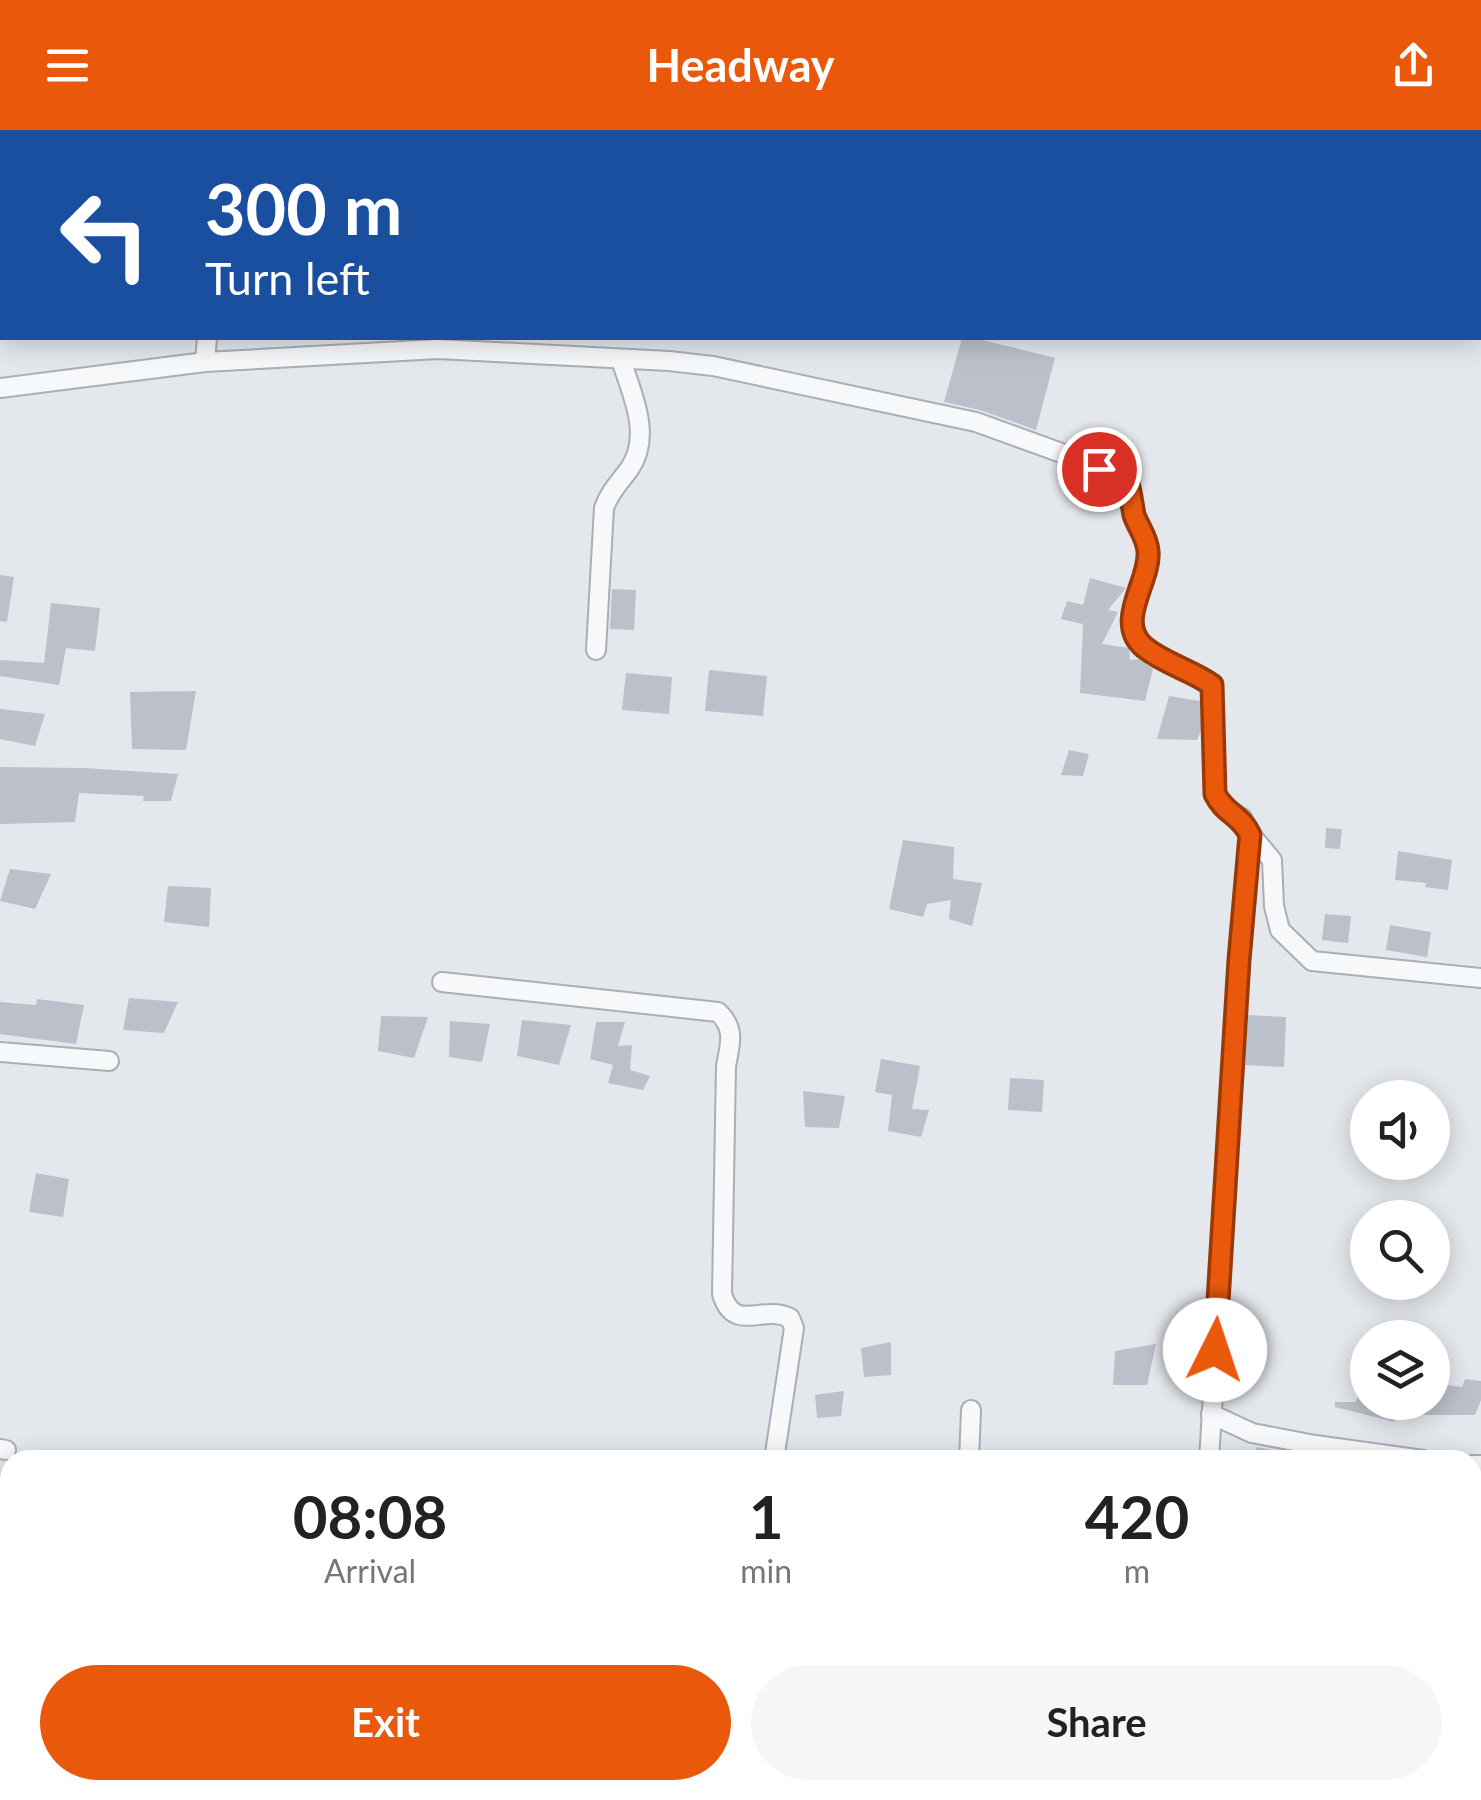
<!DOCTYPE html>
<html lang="en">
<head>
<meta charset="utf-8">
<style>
  body { margin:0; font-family:Lato,sans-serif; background:#f6f6f6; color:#222; height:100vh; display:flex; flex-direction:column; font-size:38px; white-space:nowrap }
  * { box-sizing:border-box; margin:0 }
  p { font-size:32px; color:#767676 }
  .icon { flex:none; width:55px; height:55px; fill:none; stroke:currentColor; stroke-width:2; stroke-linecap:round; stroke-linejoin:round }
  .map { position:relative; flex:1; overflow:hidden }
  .drawer { position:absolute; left:0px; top:1320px; width:1482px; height:350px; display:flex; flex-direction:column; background:#fff; border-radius:30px 30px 0 0; box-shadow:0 5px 25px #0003 }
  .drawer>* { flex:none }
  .banner { position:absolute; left:0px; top:0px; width:1482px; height:210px; box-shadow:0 5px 25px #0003; background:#1a4fa0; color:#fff; overflow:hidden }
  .buttons { position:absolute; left:1350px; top:950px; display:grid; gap:20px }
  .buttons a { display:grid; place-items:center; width:100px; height:100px; border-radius:50%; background:#fff; box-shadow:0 5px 25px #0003; font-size:50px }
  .pin { position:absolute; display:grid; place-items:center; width:85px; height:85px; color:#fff; margin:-42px; border:5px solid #fff; border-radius:50%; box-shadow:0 2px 10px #0007 }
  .me { position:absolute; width:110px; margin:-55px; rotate:4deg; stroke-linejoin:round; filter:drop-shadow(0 0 8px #0008) }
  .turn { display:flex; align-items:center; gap:35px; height:210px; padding:0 40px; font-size:45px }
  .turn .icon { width:130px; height:130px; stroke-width:2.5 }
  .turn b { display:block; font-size:70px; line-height:85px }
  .eta { display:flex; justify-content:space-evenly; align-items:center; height:170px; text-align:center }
  .eta b { font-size:60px; font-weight:700; line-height:70px }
  .action { display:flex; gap:20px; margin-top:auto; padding:20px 40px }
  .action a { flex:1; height:115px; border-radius:60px; background:#ea580c; color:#fff; font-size:40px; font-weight:700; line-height:115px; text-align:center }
  .action a+a { background:#f6f6f6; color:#222 }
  header { display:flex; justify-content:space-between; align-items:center; height:130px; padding:0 40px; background:#ea580c; color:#fff; font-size:45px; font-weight:700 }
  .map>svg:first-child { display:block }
  .building { fill:#bbc0ca }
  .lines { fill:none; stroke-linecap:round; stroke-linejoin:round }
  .minor-casing { stroke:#a9aeb7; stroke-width:22 }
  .minor { stroke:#f7f8fa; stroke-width:18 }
  .route-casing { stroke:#983908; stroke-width:25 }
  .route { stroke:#ea580c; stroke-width:18 }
</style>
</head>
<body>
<header><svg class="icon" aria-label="menu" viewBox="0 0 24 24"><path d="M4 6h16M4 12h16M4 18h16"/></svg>Headway<svg class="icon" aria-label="share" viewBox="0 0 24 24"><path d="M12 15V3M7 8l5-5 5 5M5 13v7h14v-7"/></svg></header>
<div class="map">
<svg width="1481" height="1670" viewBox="0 0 1481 1670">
  <rect width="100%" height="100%" fill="#e4e7ec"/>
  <g class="building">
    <polygon points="962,208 974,208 1055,228 1036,300 980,280 944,272"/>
    <polygon points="0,445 14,447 7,492 0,491"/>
    <polygon points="1090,448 1126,458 1108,480 1118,482 1102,514 1129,518 1130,530 1139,529 1153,539 1145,571 1080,563 1083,494 1061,489 1067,471 1083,475"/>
    <polygon points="612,459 636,460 634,500 610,499"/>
    <polygon points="51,473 100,478 95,521 66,518 59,555 0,546 0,530 44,533"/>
    <polygon points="709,540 767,546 763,586 705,581"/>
    <polygon points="626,543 672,547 669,584 622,580"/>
    <polygon points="196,561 186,620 132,619 130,562"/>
    <polygon points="1169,566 1200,571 1201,600 1197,610 1157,609"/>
    <polygon points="0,579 45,584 35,616 0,609"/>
    <polygon points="1069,620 1089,624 1083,646 1061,645"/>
    <polygon points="0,637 84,638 178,644 171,671 143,671 144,666 79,663 75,692 0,694"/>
    <polygon points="1326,698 1342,699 1340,719 1325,718"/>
    <polygon points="903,710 954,717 953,749 982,753 972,796 949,789 951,770 927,774 923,787 889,779"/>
    <polygon points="1398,721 1452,730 1448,760 1425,757 1426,753 1395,750"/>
    <polygon points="10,739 51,744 35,779 0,771"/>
    <polygon points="168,756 211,758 209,797 164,792"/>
    <polygon points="1325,784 1351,786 1348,813 1322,810"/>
    <polygon points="1390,795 1431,802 1427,827 1386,820"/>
    <polygon points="129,868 178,872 164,903 123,900"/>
    <polygon points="37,869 84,875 76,914 0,904 0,872 36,875"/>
    <polygon points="1248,885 1286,887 1284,937 1245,935"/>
    <polygon points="381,886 428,887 414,928 378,921"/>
    <polygon points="522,890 571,895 559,935 517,926"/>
    <polygon points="450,891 490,894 482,932 449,927"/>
    <polygon points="596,892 625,892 618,916 632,915 630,940 650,946 643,960 608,953 613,935 590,929"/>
    <polygon points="881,929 920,936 912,979 929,980 921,1007 888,1001 892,965 875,962"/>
    <polygon points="1010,948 1044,950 1042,982 1008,980"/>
    <polygon points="803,961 845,966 839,998 805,997"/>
    <polygon points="36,1043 69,1049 63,1087 29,1082"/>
    <polygon points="891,1212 891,1245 864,1247 861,1218"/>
    <polygon points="1156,1214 1147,1255 1113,1255 1115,1221"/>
    <polygon points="1363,1243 1368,1244 1368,1272 1400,1272 1395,1292 1335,1277 1335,1272 1356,1272"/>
    <polygon points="1465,1249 1481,1251 1481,1270 1475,1285 1422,1285 1425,1272 1432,1272 1432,1253 1462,1257"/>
    <polygon points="844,1261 841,1286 817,1288 815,1265"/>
    <polygon points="1256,1317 1289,1323 1288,1330 1256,1330"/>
  </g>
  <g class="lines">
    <defs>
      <g id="minor">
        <polyline points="488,0 489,2"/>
        <polyline points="700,0 711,2"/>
        <polyline points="524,2 530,0"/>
        <polyline points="947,2 958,0"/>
        <polyline points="0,81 2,81"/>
        <polyline points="205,232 207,208"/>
        <path d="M0 258 205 232 438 219 669 231 713 236 976 292 1078 329 1128 354C1131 364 1132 374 1134 384 1138 397 1147 407 1148 421 1151 451 1114 491 1144 517 1164 534 1191 540 1212 555L1215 664 1221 675 1242 688 1251 705 1272 730 1274 776 1280 800 1312 831 1481 848"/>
        <path d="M596 520 604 378C610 361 620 352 630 338 652 305 632 264 621 230"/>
        <path d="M442 852 718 882C736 899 730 914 726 936L722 1164C734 1204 763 1174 790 1188L794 1198 774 1330"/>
        <polyline points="0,922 109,931"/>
        <polyline points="1211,1284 1252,1303 1315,1315 1423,1330"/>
        <polyline points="0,1319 6,1320"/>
        <polyline points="969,1330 971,1280"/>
        <polyline points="1209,1330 1239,830 1251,705"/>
        <polyline points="1472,1335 1481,1335"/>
        <polyline points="1472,1434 1481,1432"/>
        <polyline points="0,1584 10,1587"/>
        <polyline points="1064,1660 1184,1670"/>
        <polyline points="1198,1670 1198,1660"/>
      </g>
    </defs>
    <use href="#minor" class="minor-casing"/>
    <use href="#minor" class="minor"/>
  </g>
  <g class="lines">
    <defs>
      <path id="route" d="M1099 339 1128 354C1131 364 1132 374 1134 385 1138 397 1147 407 1148 421 1151 451 1114 491 1144 517 1165 534 1191 540 1212 555L1215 664C1224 683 1242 686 1250 705L1239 830 1215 1220"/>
    </defs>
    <use href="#route" class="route-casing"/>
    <use href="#route" class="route"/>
  </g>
</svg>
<div class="buttons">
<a><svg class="icon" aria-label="sound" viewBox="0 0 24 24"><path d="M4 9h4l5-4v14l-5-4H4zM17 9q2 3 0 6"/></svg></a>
<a><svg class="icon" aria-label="search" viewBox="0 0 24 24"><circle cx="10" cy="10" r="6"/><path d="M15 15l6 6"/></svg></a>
<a><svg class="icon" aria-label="layers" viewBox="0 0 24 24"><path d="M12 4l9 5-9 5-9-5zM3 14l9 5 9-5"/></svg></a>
</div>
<div class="pin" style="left:1099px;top:339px;background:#d93025"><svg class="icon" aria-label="arrive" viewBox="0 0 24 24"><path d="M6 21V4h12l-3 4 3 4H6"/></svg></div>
<svg class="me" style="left:1215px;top:1220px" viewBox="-20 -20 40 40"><circle r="19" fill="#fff"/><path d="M0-13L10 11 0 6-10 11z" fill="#ea580c"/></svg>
<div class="banner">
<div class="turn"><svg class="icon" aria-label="left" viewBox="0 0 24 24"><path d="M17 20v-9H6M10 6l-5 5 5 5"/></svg><div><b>300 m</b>Turn left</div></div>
</div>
<section class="drawer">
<div class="eta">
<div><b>08:08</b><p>Arrival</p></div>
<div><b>1</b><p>min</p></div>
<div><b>420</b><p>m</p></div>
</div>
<div class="action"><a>Exit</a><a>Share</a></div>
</section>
</div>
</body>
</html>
